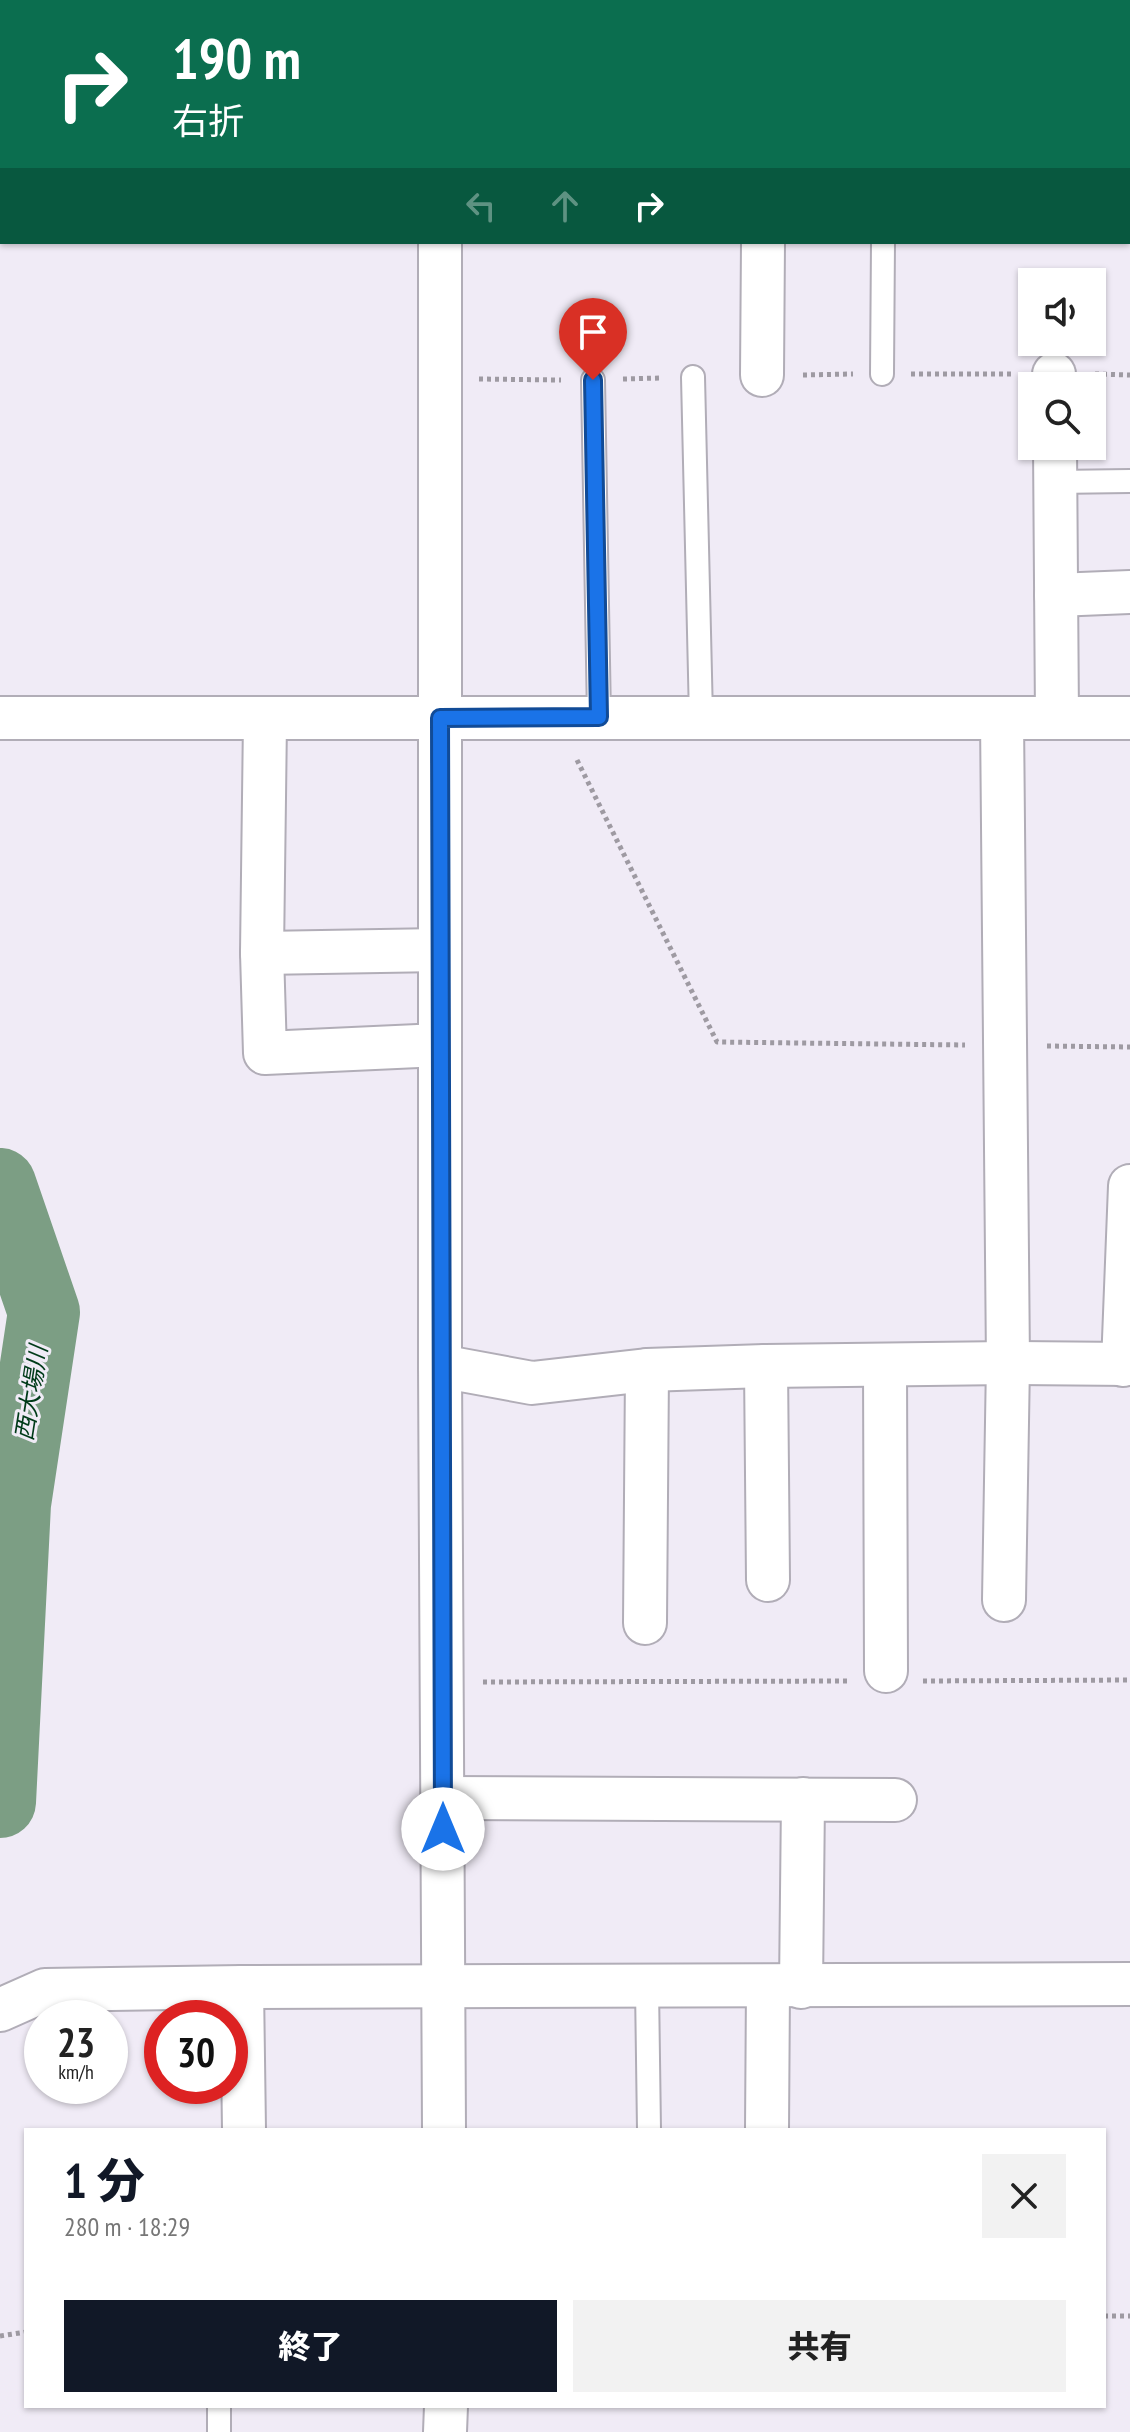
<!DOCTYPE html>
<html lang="ja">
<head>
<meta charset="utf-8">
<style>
  body { margin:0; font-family:"PT Sans Narrow","Noto Sans JP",sans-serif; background:#f2f2f2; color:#222; height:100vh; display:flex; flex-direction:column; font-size:30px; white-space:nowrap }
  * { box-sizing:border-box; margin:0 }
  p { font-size:26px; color:#767676 }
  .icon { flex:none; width:44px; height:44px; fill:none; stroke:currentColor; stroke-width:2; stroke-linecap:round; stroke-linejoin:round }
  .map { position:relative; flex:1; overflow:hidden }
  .panel { position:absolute; left:24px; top:2128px; width:1082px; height:280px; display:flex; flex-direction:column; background:#fff; border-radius:0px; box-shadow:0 2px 6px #0004 }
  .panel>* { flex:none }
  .hud { position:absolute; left:0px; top:0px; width:1130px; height:244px; box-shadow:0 2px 6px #0004; background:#0b6e4f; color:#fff; overflow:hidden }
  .tools { position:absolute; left:1018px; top:268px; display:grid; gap:16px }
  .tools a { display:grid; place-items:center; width:88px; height:88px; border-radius:0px; background:#fff; box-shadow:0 2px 6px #0004; font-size:40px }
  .speed { position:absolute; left:24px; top:2000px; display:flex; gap:16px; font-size:40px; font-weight:700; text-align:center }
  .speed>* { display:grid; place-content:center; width:104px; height:104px; border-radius:50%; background:#fff; box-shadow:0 2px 6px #0004; line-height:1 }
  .speed small { font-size:20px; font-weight:400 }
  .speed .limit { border:12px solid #d22; background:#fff; color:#111 }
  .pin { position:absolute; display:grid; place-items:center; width:68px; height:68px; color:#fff; margin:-82px -34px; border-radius:50% 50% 50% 0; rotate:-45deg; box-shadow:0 0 8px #0007 }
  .pin .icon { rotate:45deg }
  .me { position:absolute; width:88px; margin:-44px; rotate:0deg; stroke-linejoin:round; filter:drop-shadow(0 0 6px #0008) }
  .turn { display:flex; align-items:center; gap:28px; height:168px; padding:0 40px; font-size:36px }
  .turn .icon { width:104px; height:104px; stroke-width:2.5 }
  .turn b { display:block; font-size:56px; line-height:68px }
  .lanes { display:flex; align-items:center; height:76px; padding:0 40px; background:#0003; justify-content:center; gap:40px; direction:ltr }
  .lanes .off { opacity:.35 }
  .round { display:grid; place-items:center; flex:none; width:84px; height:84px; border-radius:0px; background:#f2f2f2 }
  .headline { display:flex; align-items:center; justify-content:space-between; height:136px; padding:0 40px }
  h1 { font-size:48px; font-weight:800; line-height:60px; color:#111827 }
  .primary-button { display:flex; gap:16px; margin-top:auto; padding:16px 40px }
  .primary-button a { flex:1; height:92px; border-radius:0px; background:#111827; color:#fff; font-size:32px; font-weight:800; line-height:92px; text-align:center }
  .primary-button a+a { background:#f2f2f2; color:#222 }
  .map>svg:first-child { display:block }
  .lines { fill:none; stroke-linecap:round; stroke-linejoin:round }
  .river { stroke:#7c9e84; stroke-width:72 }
  .service-casing { stroke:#b1adb7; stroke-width:26 }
  .minor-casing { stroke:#b1adb7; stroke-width:46 }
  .path { stroke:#9e9aa2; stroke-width:5; stroke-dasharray:4 4; stroke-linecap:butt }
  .service { stroke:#fff; stroke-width:22 }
  .minor { stroke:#fff; stroke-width:42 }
  .route-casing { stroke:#114b97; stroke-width:20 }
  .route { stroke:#1a73e8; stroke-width:14 }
  .labels { text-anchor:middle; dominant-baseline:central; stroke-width:6; stroke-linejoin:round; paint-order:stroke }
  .water-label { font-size:24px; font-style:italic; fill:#003b19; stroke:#f0ebf6 }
</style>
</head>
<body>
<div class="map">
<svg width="1130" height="2432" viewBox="0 0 1130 2432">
  <rect width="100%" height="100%" fill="#f0ebf6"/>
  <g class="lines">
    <polyline class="river" points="0,1184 44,1312 15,1504 0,1802"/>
    <defs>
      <g id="service">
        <polyline points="882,374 883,242"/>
        <polyline points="693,377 701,717"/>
        <polyline points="593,380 599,717"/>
        <polyline points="1055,482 1130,481"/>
        <polyline points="647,1987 649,2130"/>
        <polyline points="219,2406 219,2432"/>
      </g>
      <g id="minor">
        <polyline points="1009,0 1009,2"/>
        <polyline points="441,2 441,0"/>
        <polyline points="0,58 2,58"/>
        <polyline points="1128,59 1130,59"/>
        <polyline points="440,242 440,1366 444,2130"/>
        <polyline points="1054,374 1054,386"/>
        <polyline points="762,375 763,242"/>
        <polyline points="1055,446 1057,718"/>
        <polyline points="1056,595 1130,592"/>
        <polyline points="0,718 1130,718"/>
        <polyline points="1002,718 1008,1363 1004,1600"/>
        <polyline points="265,720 262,953 265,1053 440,1045"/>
        <polyline points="262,953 440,950"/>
        <polyline points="1123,1365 1130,1186"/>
        <polyline points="440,1366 532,1383 647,1370 766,1366 1008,1363 1130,1364"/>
        <polyline points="766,1366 768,1580"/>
        <polyline points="885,1366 886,1671"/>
        <polyline points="645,1623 647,1370"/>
        <polyline points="443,1798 895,1800"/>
        <polyline points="242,1987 244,2130"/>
        <polyline points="801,1987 803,1799"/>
        <polyline points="0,2010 45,1990 242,1987 1130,1984"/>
        <polyline points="767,2130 768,1987"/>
        <polyline points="445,2432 446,2406"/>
      </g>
    </defs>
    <use href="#service" class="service-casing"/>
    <use href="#minor" class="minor-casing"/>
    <g class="path">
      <polyline points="911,374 1013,374"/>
      <polyline points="1095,374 1130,375"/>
      <polyline points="803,375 853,374"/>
      <polyline points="479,379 561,380"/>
      <polyline points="623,379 661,378"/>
      <polyline points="577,760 717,1042 965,1045"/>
      <polyline points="1047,1046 1130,1047"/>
      <polyline points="923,1681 1130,1680"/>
      <polyline points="483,1682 849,1681"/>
      <polyline points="1104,2316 1130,2316"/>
      <polyline points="0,2336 26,2332"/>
    </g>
    <use href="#service" class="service"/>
    <use href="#minor" class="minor"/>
  </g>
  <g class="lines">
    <defs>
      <polyline id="route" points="443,1829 440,718 599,717 593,380"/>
    </defs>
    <use href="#route" class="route-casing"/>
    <use href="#route" class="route"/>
  </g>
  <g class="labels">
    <g class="water-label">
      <text transform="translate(31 1393) rotate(-81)">西大場川</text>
    </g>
  </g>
</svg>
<div class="tools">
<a><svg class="icon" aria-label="sound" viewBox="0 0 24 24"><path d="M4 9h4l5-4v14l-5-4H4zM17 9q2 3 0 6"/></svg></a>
<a><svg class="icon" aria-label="search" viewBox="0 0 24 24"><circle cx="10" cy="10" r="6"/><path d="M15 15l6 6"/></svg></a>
</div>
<div class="speed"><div>23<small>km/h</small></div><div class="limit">30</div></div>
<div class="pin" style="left:593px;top:380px;background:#d93025"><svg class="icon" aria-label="arrive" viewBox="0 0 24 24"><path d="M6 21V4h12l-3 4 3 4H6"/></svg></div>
<svg class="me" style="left:443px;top:1829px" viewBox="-20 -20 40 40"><circle r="19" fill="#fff"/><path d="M0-13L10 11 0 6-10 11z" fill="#1a73e8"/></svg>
<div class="hud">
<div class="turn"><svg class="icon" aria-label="right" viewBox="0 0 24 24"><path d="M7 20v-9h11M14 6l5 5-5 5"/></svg><div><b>190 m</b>右折</div></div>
<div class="lanes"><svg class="icon off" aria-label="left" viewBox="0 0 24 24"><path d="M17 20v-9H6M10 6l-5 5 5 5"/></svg><svg class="icon off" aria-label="ahead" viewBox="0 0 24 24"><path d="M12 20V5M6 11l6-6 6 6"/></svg><svg class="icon" aria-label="right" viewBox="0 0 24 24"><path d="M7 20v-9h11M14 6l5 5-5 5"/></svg></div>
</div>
<section class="panel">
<div class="headline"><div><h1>1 分</h1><p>280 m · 18:29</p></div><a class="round"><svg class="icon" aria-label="close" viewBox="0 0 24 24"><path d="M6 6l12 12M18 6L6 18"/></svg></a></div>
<div class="primary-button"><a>終了</a><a>共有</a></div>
</section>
</div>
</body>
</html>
